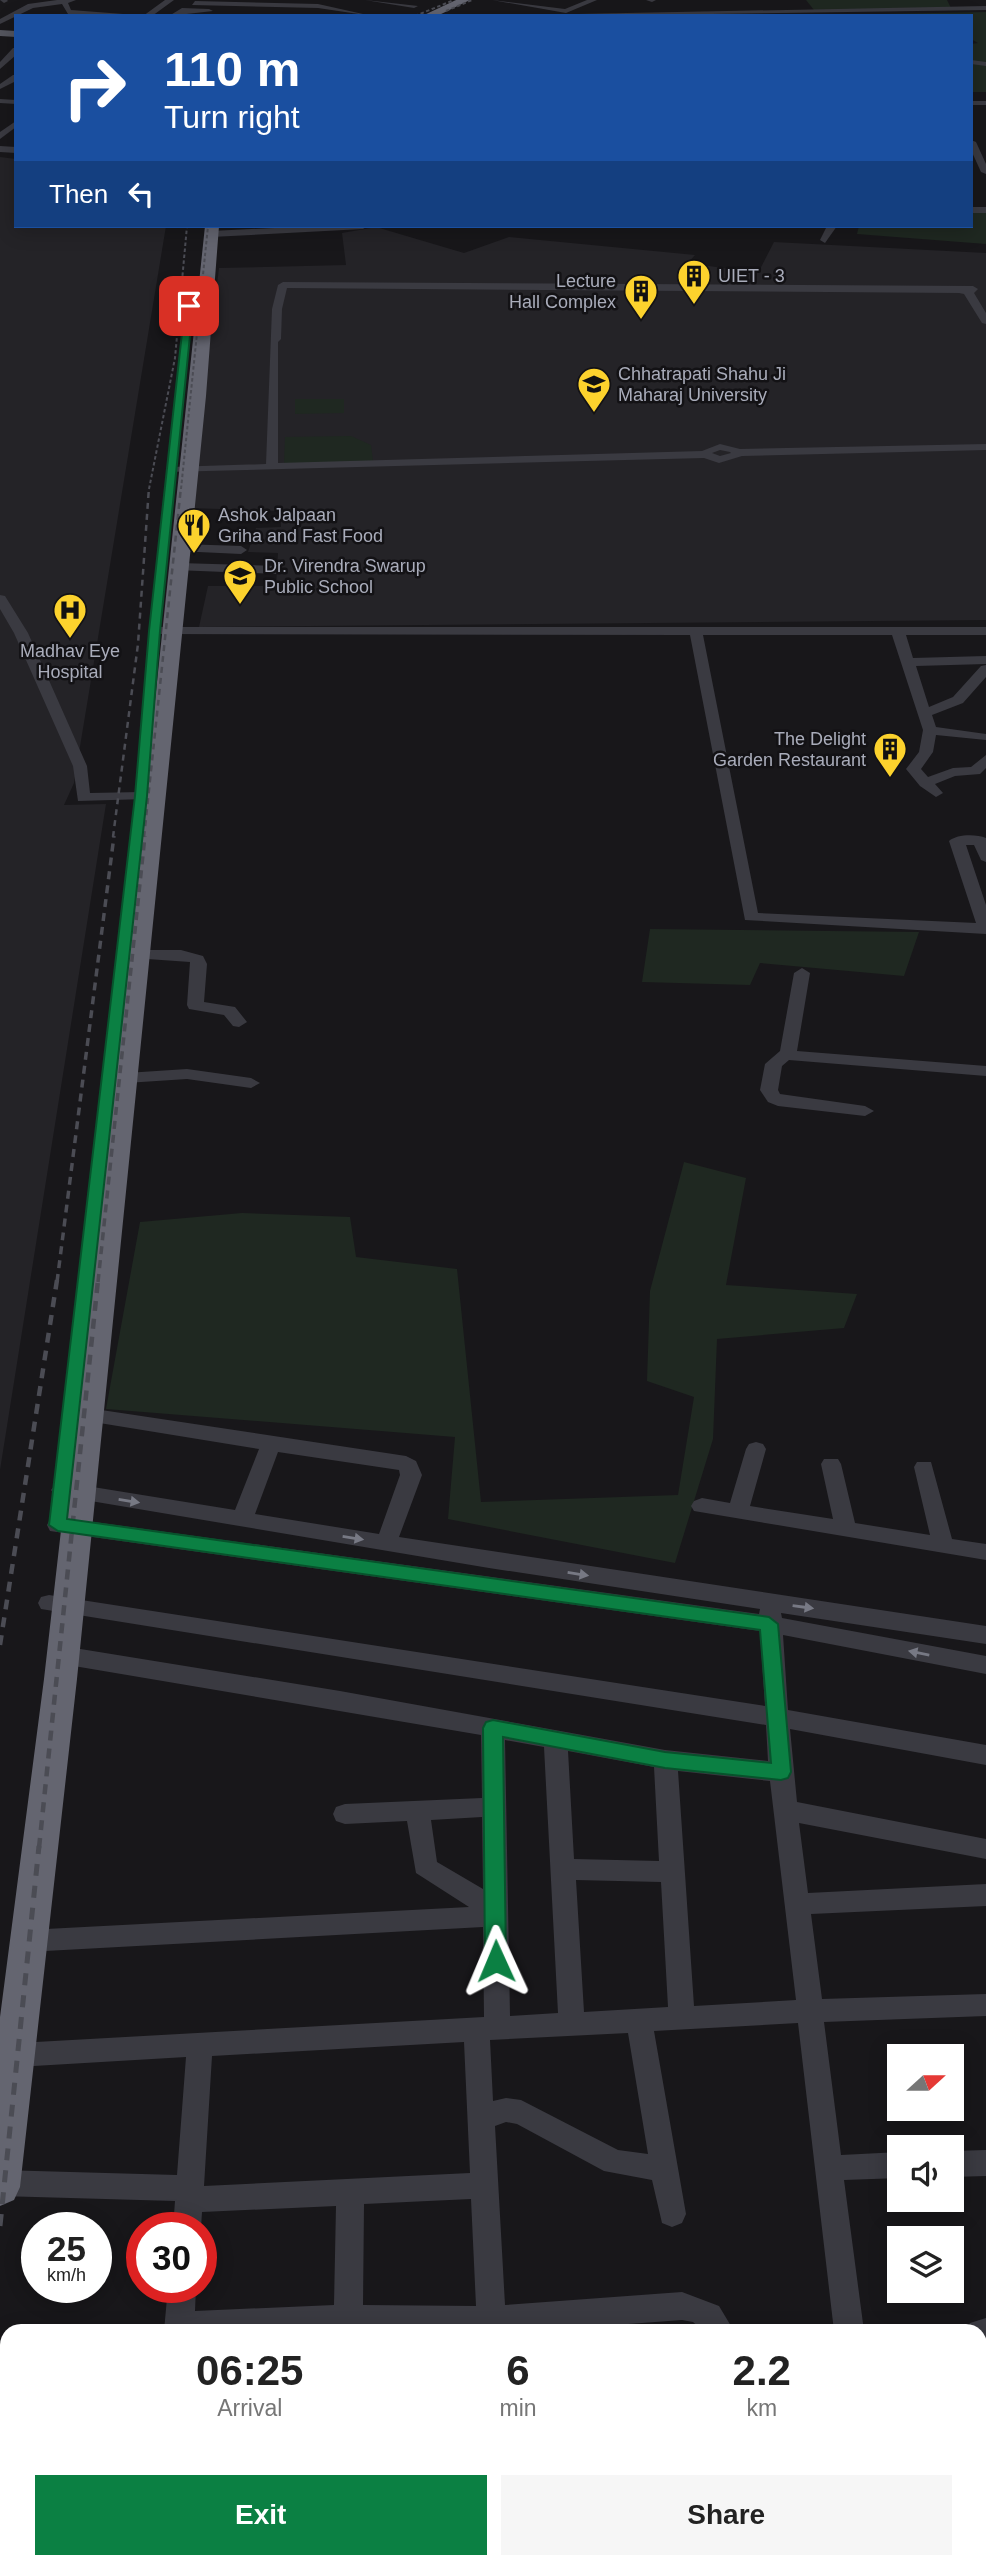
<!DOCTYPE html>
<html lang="en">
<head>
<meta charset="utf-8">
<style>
  body { margin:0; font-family:Arial,sans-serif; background:#f6f6f6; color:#222; height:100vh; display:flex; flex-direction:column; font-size:26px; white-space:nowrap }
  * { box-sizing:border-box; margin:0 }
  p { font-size:23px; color:#767676 }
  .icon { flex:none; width:38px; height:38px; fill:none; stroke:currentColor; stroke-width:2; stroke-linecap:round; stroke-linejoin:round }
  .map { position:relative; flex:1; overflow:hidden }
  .drawer { position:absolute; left:0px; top:2324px; width:987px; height:245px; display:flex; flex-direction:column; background:#fff; border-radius:21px 21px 0 0; box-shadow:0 4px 18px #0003 }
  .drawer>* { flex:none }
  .guide { position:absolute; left:14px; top:14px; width:959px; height:214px; border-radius:0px; box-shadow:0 4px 18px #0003; background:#1a4fa0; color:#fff; overflow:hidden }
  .needle { width:46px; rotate:69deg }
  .buttons { position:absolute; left:887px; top:2044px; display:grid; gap:14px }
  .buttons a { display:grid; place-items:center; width:77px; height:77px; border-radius:0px; background:#fff; box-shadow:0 4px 18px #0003; font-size:35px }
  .speed { position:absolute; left:21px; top:2212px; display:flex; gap:14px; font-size:35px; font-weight:700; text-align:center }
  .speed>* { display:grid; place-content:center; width:91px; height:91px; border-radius:50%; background:#fff; box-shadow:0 4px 18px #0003; line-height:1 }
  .speed small { font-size:18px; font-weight:400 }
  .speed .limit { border:10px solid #d22; background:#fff; color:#111 }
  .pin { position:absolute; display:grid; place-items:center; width:60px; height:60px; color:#fff; margin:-30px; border-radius:14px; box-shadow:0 4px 10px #0006 }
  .me { position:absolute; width:77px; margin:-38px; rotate:359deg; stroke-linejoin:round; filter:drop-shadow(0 0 5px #0008) }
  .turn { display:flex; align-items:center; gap:24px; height:147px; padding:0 35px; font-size:32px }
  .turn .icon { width:91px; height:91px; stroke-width:2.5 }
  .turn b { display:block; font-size:49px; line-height:60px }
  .then { display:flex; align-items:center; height:66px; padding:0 35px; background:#0003; gap:14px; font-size:26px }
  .eta { display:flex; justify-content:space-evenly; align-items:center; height:119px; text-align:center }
  .eta b { font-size:42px; font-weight:700; line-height:49px }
  .action { display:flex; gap:14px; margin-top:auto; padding:14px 35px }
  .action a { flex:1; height:80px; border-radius:0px; background:#0b8043; color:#fff; font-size:28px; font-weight:700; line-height:80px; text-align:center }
  .action a+a { background:#f6f6f6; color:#222 }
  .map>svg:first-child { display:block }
  .built { fill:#242327 }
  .green { fill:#1f2821 }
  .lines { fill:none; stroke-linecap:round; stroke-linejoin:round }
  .minor { fill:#3a3a41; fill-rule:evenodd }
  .major { fill:#54555e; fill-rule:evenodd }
  .highway { fill:#646570; fill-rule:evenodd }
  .rail-far4 { stroke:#4b4c54; stroke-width:2; stroke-dasharray:3.5 2.5; stroke-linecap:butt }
  .rail-far3 { stroke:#4b4c54; stroke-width:2.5; stroke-dasharray:6 5; stroke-linecap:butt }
  .rail-far2 { stroke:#4b4c54; stroke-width:3.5; stroke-dasharray:8 6; stroke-linecap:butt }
  .rail-far1 { stroke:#4b4c54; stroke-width:4.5; stroke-dasharray:10 8; stroke-linecap:butt }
  .rail { stroke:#4b4c54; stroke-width:5; stroke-dasharray:12 10; stroke-linecap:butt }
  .oneway { fill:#777984 }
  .route { fill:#0b8043; stroke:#07532c; stroke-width:2 }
  .labels { text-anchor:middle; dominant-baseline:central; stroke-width:5; stroke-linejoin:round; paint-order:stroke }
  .far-poi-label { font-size:18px; fill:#a9acba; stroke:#131215; text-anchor:start }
</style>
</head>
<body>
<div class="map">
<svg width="986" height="2569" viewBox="0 0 986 2569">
  <rect width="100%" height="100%" fill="#18171a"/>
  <g class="built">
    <polygon points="0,157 16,159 16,226 166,226 74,783 64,805 106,804 0,1470"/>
    <polygon points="376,227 464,253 509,237 695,255 688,263 758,273 774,242 986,253 986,620 199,627 208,586 276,586 278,553 248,552 256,528 281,527 280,511 189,508 219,268 346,265 342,233"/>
  </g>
  <g class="green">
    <polygon points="806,0 947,0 951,8 814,10"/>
    <polygon points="986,12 986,92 971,92 971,44 978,43 971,39 971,16 879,14"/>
    <polygon points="971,212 986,212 986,244 857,234 859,226 971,226"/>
    <polygon points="295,399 344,399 344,413 295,414"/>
    <polygon points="351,436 371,445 373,461 284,464 285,437"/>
    <polygon points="650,929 919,932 904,976 760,963 750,985 642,982"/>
    <polygon points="684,1162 746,1178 726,1285 857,1294 844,1328 717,1339 713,1439 675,1563 448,1519 455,1437 106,1409 140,1222 242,1213 350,1217 356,1257 457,1269 481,1502 678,1495 694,1397 647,1381 650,1291"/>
  </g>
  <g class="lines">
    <g class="minor">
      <polygon points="0,0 7,0 8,1 4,3"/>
      <polygon points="57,0 76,0 68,3 71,10 136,15 68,14 62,4 33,8 0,24 0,19 28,4"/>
      <polygon points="165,0 174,0 152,16 143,16"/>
      <polygon points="365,0 418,6 414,8"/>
      <polygon points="492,0 565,9 587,0 597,0 566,13"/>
      <polygon points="646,0 656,0 652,2"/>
      <polygon points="195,1 318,4 372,16 318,8 192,5"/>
      <polygon points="986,6 986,10 573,16 577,14"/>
      <polygon points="182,8 209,9 213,11 169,16"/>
      <polygon points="13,48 16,48 16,55 0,69 0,62"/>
      <polygon points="971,60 986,62 986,66 971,64"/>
      <polygon points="13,75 16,75 16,81 0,89 0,84"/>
      <polygon points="0,99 16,100 16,104 0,103"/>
      <rect x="971" y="101" width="15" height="4"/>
      <polygon points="16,121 16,127 0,139 0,132"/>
      <polygon points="971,140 976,142 986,164 986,174 981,172 971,150"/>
      <polygon points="0,146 16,147 16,153 0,152"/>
      <rect x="971" y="207" width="15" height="6"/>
      <polygon points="314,226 368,226 363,229 211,237 206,234 211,231"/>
      <polygon points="827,226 837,226 825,243 820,240"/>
      <path d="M283 282 973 286 978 289 974 293 986 313V324L982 323 964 294 959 293 287 288 282 309 281 339 278 342V463L702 451 720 444 740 449 986 444V450L742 456 719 463 704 458 167 472V468L171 467 266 464 272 309 278 285ZM720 450 730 452 731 453 720 456 712 453Z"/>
      <polygon points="181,544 241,546 247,550 241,554 177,551 175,548"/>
      <polygon points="179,563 277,566 283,570 277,574 175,570 173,567"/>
      <polygon points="0,595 5,596 28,633 87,766 90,793 141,792 146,793 146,799 78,801 73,766 14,633 0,609"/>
      <path d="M154 627H986V635H906L913 658 986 656V664L916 666 929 707 953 697 981 666 986 665V677L963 703 932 715 936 727 986 734V740L936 735 933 752 921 769 928 777 953 768 971 767 986 755V768L980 774 955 776 935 784 943 793 936 797 920 786 906 769 919 752 923 730 892 635H703L758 913 976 923 949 841C957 834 976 834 986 838V862L981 860 974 845H966L986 905V934L745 920 690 635 149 634V628Z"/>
      <polygon points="139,950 181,950 203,956 207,964 204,1002 235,1007 247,1022 239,1027 233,1026 224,1015 189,1009 187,1005 190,962 133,958 131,955"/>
      <polygon points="802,968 810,973 797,1051 986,1066 986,1076 789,1060 782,1066 778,1090 780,1094 865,1106 874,1111 865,1116 778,1106 768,1102 760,1090 765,1064 780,1051 794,973"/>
      <polygon points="187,1069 251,1078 260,1083 251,1088 187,1079 126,1083 117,1078 126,1073"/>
      <path d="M88 1408 406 1456 416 1461 422 1475 399 1537 986 1626V1644L781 1613 782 1618 986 1656V1674L783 1635 788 1710 986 1745V1765L790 1729 797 1802 986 1839V1859L799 1823 808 1893 986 1884V1906L811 1914 822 1999 986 1994V2016L824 2022 841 2155 900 2152V2178L844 2180 864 2331H834L798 2023 654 2031 686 2214 682 2223 672 2227 662 2223 652 2180 604 2171 517 2124 506 2122 495 2126 505 2305 682 2292 719 2306 734 2331H703L693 2322 682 2320 535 2331H164L168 2287H196L195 2311 334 2305 336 2206 202 2212 201 2228H173L175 2201 0 2196V2170L177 2175 186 2057 0 2068V2044L484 2017 483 1927 27 1952 18 1949 14 1941 18 1933 27 1930 469 1907 416 1873 407 1821 345 1824 336 1821 333 1814 336 1807 345 1804 482 1798 481 1735 62 1664 54 1661 51 1655 54 1649 62 1646 340 1691 665 1750 768 1761 766 1725 41 1609 38 1603 41 1597 49 1595 765 1706 760 1631 50 1531 47 1525 50 1519 58 1517 759 1614 760 1609 489 1568 55 1495 51 1490 55 1485 62 1482 235 1510 259 1449 81 1420 78 1415 81 1410ZM278 1452 399 1470 400 1475 379 1534 255 1514ZM505 1740 544 1747 558 2013 510 2016ZM568 1751 654 1767 659 1861 574 1859ZM678 1771 770 1781 796 2000 694 2006ZM482 1817 483 1889 437 1862 431 1820ZM576 1880 661 1882 668 2007 584 2012ZM628 2033 648 2154 618 2150 521 2100 506 2098 493 2101 490 2040ZM464 2042 470 2173 204 2186 212 2056ZM471 2199 476 2306 363 2305 364 2204Z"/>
      <polygon points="756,1442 763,1444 766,1449 750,1506 833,1519 821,1464 824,1459 838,1459 841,1464 855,1523 930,1535 914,1467 917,1462 931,1462 952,1539 986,1544 986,1560 694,1511 691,1506 694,1501 702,1498 730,1503 746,1449 749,1444"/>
      <polygon points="986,2150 986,2176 952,2177 952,2151"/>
      <polygon points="986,2318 986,2346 980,2347 980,2331 966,2331 970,2323"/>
      <rect x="0" y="2427" width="7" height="30"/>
      <rect x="980" y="2472" width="6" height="30"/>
      <rect x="164" y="2562" width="32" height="7"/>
      <rect x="288" y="2562" width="32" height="7"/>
      <polygon points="861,2562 893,2562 894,2569 862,2569"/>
    </g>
    <polygon class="major" points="0,30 16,31 16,37 0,36"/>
    <g class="highway">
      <polygon points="456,0 470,0 437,16 422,16"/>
      <polygon points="205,226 219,226 206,396 77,1679 20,2187 14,2200 0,2206 0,2017 44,1679 145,796"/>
    </g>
    <g class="rail-far4">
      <polyline points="446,11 472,0"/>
      <polyline points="415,16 454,0"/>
      <polyline points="149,489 175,358 187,226"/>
      <polyline points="181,489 208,226"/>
    </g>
    <g class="rail-far3">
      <polyline points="113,837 138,644 149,487"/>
      <polyline points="144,837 181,487"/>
    </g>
    <g class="rail-far2">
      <polyline points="57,1282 114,836"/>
      <polyline points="98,1282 145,836"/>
    </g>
    <g class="rail-far1">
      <polyline points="0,1645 57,1280"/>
      <polyline points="39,1848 98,1280"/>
    </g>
    <polyline class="rail" points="0,2226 39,1846"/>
  </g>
  <defs><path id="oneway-solid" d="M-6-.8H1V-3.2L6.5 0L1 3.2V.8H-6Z" transform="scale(1.75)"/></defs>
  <g class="oneway">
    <use href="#oneway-solid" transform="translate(129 1501) rotate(9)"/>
    <use href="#oneway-solid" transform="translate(353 1538) rotate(9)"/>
    <use href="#oneway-solid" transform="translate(578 1574) rotate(9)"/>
    <use href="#oneway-solid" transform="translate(803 1607) rotate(8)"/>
    <use href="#oneway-solid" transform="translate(919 1653) rotate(-169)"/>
  </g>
  <polygon class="route" points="189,303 193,306 160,631 147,796 67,1519 769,1617 778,1624 791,1772 788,1778 781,1780 665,1768 503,1737 506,1961 503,1968 496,1970 488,1968 485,1961 483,1728 486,1722 493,1720 665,1752 771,1763 760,1630 58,1531 49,1525 135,796 149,631 185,306"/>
  <defs>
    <symbol id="building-pin" viewBox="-11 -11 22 30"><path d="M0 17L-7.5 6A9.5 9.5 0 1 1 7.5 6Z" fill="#fcd22d" stroke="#131215"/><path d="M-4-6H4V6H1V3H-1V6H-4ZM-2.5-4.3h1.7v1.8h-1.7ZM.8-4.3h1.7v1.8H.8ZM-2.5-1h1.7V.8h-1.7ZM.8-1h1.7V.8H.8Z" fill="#111"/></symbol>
    <symbol id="university-pin" viewBox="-11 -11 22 30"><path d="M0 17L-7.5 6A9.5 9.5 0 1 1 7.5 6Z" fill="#fcd22d" stroke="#131215"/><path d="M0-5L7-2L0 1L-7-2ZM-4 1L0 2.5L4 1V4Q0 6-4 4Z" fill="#111"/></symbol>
    <symbol id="restaurant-pin" viewBox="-11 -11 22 30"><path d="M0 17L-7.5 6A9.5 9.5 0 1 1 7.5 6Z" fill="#fcd22d" stroke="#131215"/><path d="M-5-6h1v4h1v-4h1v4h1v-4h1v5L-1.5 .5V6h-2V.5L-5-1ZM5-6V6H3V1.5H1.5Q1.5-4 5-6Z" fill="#111"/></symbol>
    <symbol id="school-pin" viewBox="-11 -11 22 30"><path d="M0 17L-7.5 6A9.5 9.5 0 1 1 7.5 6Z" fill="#fcd22d" stroke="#131215"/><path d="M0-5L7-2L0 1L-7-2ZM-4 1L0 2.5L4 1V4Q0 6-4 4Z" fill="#111"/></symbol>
    <symbol id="hospital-pin" viewBox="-11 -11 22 30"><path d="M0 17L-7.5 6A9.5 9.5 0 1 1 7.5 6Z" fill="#fcd22d" stroke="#131215"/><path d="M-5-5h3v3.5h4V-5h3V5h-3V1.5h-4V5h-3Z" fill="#111"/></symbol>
  </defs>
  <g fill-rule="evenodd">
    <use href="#building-pin" x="675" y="257" width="38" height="52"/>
    <use href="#building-pin" x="622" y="272" width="38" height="52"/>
    <use href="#university-pin" x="575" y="365" width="38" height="52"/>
    <use href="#restaurant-pin" x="175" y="506" width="38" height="52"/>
    <use href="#school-pin" x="221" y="557" width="38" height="52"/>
    <use href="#hospital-pin" x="51" y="591" width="38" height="52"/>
    <use href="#building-pin" x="871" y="730" width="38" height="52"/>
  </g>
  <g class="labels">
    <g class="far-poi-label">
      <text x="718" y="276">UIET - 3</text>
      <text x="616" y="281" text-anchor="end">Lecture<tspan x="616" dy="21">Hall Complex</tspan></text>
      <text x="618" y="374">Chhatrapati Shahu Ji<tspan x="618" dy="21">Maharaj University</tspan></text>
      <text x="218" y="515">Ashok Jalpaan<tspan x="218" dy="21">Griha and Fast Food</tspan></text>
      <text x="264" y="566">Dr. Virendra Swarup<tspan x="264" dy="21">Public School</tspan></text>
      <text x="70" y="651" text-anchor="middle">Madhav Eye<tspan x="70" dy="21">Hospital</tspan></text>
      <text x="866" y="739" text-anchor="end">The Delight<tspan x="866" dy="21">Garden Restaurant</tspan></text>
    </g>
  </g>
</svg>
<div class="buttons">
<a><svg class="needle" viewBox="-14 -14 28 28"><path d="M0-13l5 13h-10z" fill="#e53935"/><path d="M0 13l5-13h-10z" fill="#767676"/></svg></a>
<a><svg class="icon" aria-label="sound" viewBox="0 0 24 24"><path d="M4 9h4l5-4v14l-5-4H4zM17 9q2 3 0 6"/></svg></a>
<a><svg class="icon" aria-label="layers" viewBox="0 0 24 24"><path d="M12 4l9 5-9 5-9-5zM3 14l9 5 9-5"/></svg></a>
</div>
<div class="speed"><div>25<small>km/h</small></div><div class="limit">30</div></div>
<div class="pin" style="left:189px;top:306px;background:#d93025"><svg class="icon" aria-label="arrive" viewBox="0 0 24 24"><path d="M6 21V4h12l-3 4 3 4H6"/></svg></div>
<svg class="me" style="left:496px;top:1961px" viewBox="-20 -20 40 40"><path d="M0-17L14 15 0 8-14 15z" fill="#0b8043" stroke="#fff" stroke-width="4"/></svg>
<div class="guide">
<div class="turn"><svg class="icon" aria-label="right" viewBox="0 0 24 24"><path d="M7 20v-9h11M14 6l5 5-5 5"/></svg><div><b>110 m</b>Turn right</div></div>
<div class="then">Then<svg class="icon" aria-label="left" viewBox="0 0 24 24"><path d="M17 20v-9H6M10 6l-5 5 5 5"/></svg></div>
</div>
<section class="drawer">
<div class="eta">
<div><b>06:25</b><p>Arrival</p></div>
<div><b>6</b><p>min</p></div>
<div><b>2.2</b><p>km</p></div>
</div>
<div class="action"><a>Exit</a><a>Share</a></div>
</section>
</div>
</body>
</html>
